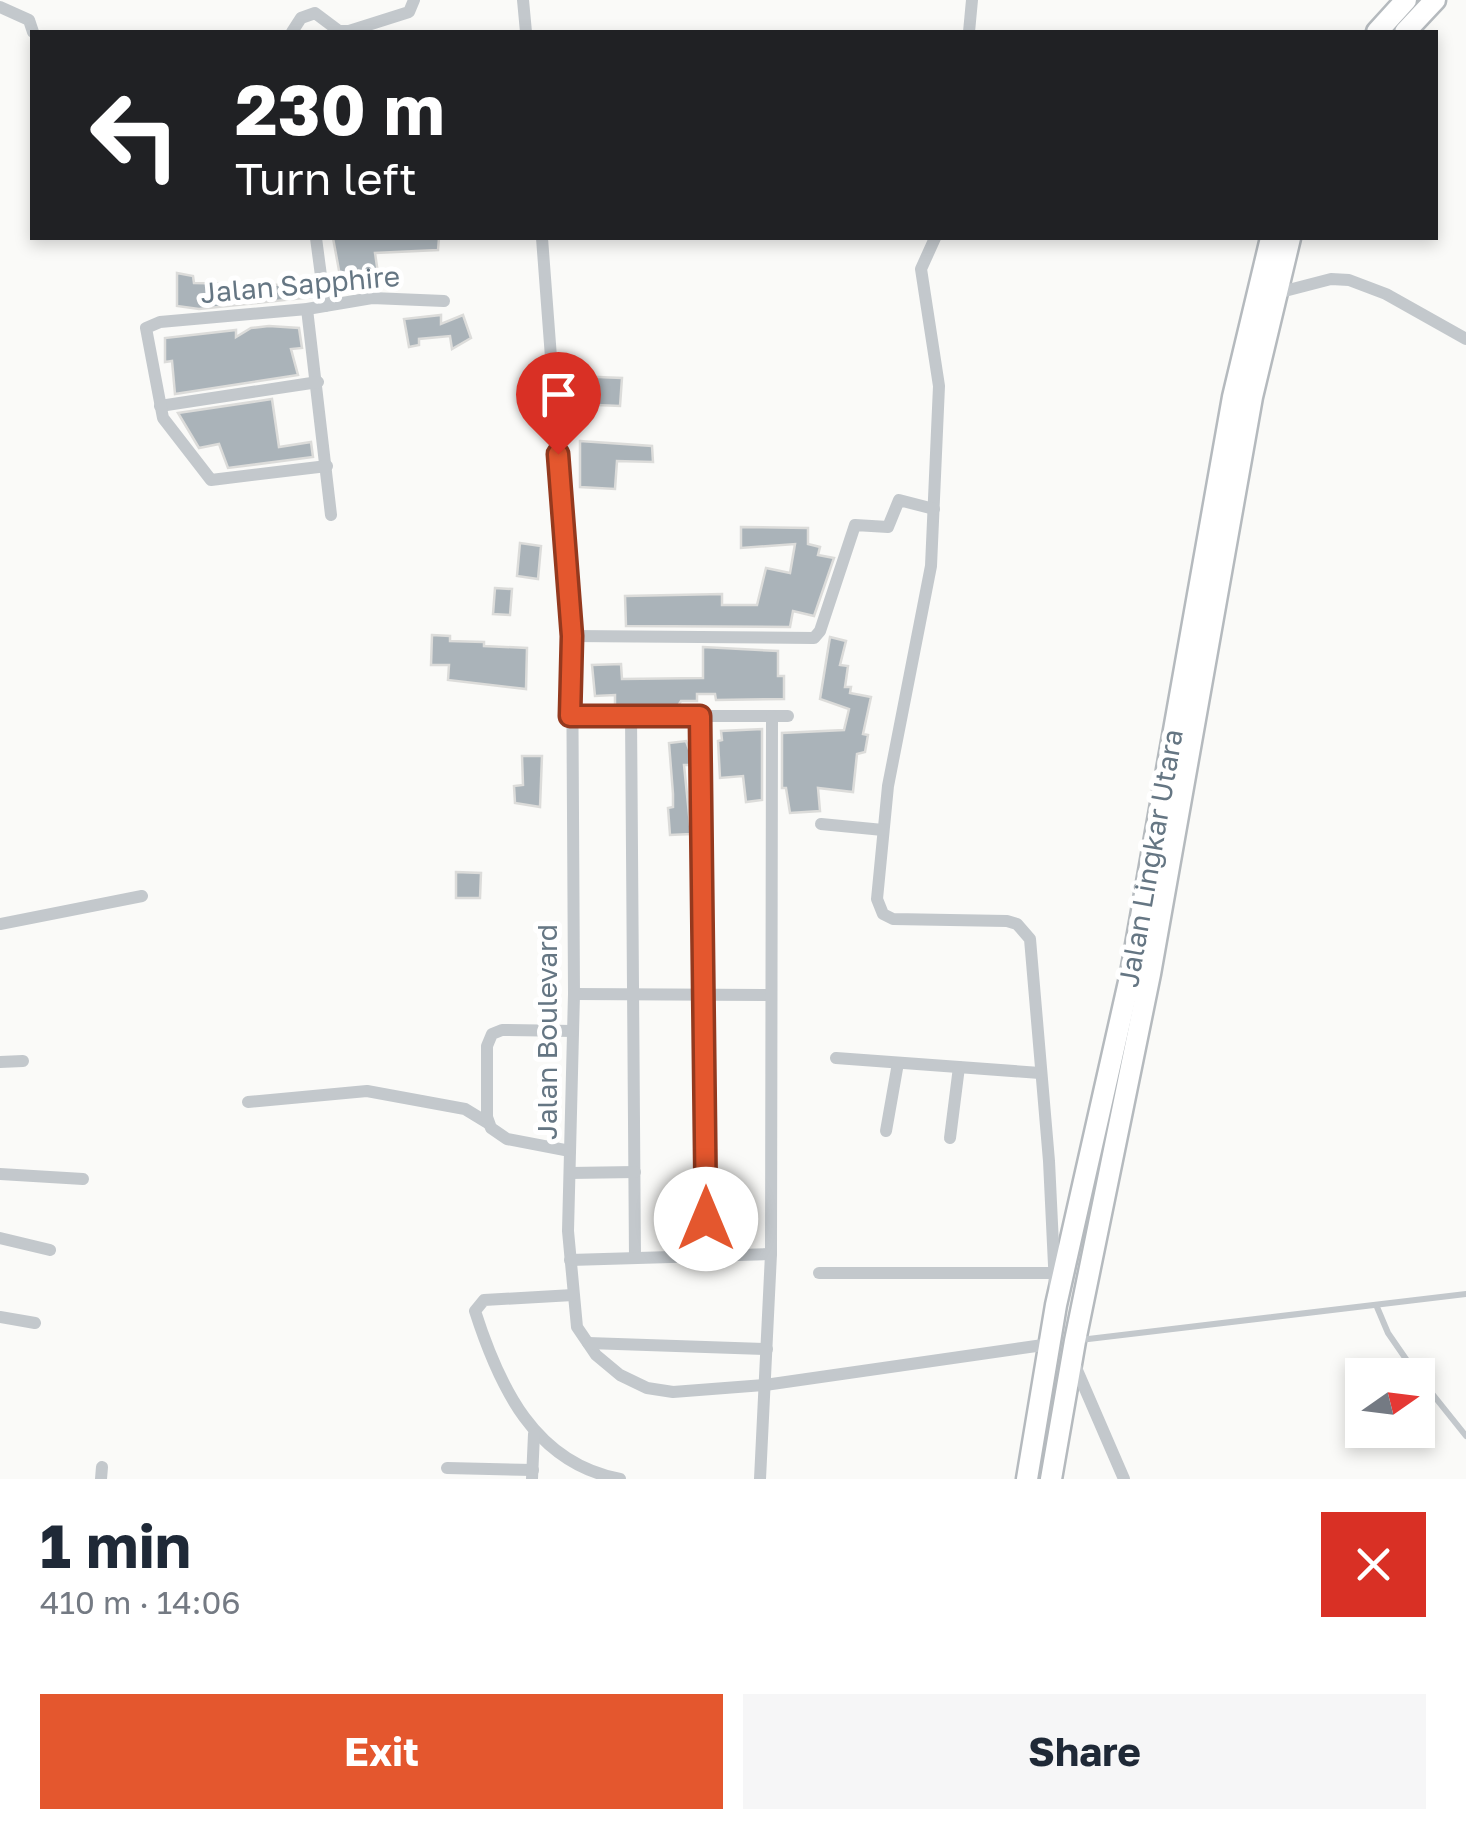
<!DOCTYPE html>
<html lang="en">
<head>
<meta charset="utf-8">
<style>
  body { margin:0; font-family:"Golos Text",sans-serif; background:#f6f6f7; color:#1f2937; height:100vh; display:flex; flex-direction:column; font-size:38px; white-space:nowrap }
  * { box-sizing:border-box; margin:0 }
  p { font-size:32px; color:#747a83 }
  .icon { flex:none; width:55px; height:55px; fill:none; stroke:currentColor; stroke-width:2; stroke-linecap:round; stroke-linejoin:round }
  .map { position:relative; height:1479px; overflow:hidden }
  .panel { display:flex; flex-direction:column; background:#fff; flex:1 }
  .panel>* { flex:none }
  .banner { position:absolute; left:30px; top:30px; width:1408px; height:210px; border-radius:0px; box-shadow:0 5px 15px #0003; background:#202124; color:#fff; overflow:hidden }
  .needle { width:65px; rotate:76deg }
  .fabs { position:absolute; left:1345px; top:1358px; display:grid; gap:20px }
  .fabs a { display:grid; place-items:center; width:90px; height:90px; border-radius:0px; background:#fff; box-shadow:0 5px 15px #0003; font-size:50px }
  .pin { position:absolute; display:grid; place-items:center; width:85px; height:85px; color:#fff; margin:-102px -42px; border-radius:50% 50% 50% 0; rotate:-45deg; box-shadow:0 0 10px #0007 }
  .pin .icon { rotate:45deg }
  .me { position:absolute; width:110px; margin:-55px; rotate:0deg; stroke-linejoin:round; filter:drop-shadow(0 0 8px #0008) }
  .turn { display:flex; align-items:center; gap:35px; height:210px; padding:0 40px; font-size:45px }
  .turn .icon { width:130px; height:130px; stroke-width:2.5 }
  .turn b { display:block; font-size:70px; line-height:85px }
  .round { display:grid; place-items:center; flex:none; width:105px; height:105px; border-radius:0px; background:#f6f6f7 }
  .headline { display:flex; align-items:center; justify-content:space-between; height:170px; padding:0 40px }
  h1 { font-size:60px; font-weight:700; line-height:75px }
  .button { display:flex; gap:20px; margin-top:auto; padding:20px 40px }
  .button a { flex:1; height:115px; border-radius:0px; background:#e4572e; color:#fff; font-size:40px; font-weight:700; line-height:115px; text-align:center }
  .button a+a { background:#f6f6f7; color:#1f2937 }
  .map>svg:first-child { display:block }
  .building { fill:#aab3b9; stroke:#dcdcda; stroke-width:2.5 }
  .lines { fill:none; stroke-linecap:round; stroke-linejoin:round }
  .primary-casing { stroke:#b5babe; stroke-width:25 }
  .lane { stroke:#c3c8cc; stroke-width:6 }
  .street { stroke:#c3c8cc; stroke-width:12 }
  .primary { stroke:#fff; stroke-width:20 }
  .route-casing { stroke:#94391e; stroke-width:25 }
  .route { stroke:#e4572e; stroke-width:18 }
  .labels { text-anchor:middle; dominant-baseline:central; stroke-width:10; stroke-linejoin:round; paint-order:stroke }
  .street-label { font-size:28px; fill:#657683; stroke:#fff }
</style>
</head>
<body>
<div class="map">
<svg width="1466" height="1479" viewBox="0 0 1466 1479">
  <rect width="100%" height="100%" fill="#fafaf8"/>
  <g class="building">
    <polygon points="333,238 439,238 438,250 375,253 380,287 343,292"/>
    <polygon points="177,273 193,276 194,283 289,285 289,281 312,280 314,297 199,309 177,306"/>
    <polygon points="441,315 441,324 463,315 471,338 452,349 450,336 419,339 419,345 409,347 404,319"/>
    <polygon points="269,326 299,328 302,348 291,349 298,375 175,394 172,361 165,362 165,338 236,330 236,337 251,328"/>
    <polygon points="573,376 622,378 620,406 572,404"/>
    <polygon points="272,399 279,447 311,442 313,457 228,468 219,444 199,448 178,413"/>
    <polygon points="580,441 652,446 653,462 617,461 615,489 580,487"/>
    <polygon points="741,527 808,528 808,544 820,547 818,555 834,558 814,616 793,611 790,627 626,626 625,596 722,594 722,605 757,605 766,568 790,573 795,544 741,548"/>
    <polygon points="520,543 541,546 538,579 517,576"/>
    <polygon points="495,588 512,589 510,615 493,614"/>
    <polygon points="432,635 450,636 450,641 484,642 484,646 527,648 526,689 448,680 449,665 431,665"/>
    <polygon points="830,637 846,641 840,665 848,666 845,687 851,687 850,693 871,697 863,734 868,735 865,752 857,754 853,792 818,788 820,811 790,813 786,788 782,788 782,733 844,730 849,709 820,699"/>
    <polygon points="703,647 778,651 778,676 784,676 784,699 716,700 715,694 697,694 697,701 681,701 678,706 615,706 615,695 595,696 592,665 621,664 622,679 703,678"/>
    <polygon points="762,729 762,800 746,802 743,776 720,778 718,741 722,740 721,731"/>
    <polygon points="686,741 690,752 691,765 684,765 691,834 670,835 668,808 673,807 673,794 669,743"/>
    <polygon points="522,756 542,756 540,807 515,803 514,786 523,785"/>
    <polygon points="456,872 481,873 480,898 456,898"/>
  </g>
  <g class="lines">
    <defs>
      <g id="primary">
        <polyline points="1377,32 1406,0"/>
        <polyline points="1405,32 1435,0"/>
        <polyline points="1027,1479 1056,1305 1131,973 1233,397 1271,238"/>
        <polyline points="1051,1479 1075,1341 1150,974 1252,397 1290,238"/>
      </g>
    </defs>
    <use href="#primary" class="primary-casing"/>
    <g class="lane">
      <polyline points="1377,1307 1388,1333 1417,1375"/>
      <polyline points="1080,1340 1466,1294"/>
      <polyline points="1418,1376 1466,1436"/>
    </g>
    <g class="street">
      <polyline points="523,0 526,32"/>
      <polyline points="0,7 29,20 33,32"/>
      <polyline points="292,32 301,18 315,13 339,31 349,31 409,12 414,0"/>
      <polyline points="969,32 972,0"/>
      <polyline points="316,238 325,306"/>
      <polyline points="542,238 572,636 574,994 568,1231 577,1327 596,1355 620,1375 647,1388 673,1392 765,1385 1050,1344"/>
      <polyline points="935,238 921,269 939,386 931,566 888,786 877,899 883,914 893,919 1007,921 1017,924 1030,939 1049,1161 1055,1286"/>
      <polyline points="1277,293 1331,279 1349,280 1386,294 1466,339"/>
      <polyline points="307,309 331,515"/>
      <polyline points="160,406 318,382"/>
      <polyline points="327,466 211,480 163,418 146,328 160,322 307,309 372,298 444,301"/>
      <polyline points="572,636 814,638 820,631 855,525 888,527 899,500 934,509"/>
      <polyline points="631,715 635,1258"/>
      <polyline points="570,716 788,716"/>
      <polyline points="700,716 706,1256"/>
      <polyline points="821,824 883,830"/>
      <polyline points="0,924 142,896"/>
      <polyline points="574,994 769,995"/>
      <polyline points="836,1058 1040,1073"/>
      <polyline points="0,1062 23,1061"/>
      <polyline points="248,1102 367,1091 465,1109 488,1123"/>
      <polyline points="886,1131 898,1063"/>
      <polyline points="950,1138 959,1067"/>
      <polyline points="570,1151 507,1139 491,1128 487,1117 487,1046 492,1034 502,1030 573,1031"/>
      <polyline points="570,1173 635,1172"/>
      <polyline points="0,1174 83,1179"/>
      <polyline points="0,1238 50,1250"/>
      <polyline points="570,1260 771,1254"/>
      <polyline points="819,1273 1053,1273"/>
      <path d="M573 1295 484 1300 475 1311C499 1386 534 1463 620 1479"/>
      <polyline points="0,1317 35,1323"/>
      <polyline points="588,1343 767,1349"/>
      <polyline points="1073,1361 1124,1479"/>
      <polyline points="447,1468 533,1470"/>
      <polyline points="101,1479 102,1467"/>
      <polyline points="532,1479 534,1434"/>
      <polyline points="760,1479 771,1254 772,716"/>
    </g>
    <use href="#primary" class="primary"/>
  </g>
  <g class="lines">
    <defs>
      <polyline id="route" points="558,454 572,636 570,716 700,716 706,1219"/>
    </defs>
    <use href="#route" class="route-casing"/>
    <use href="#route" class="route"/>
  </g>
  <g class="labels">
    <g class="street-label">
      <text transform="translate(300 284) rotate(-5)">Jalan Sapphire</text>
      <text transform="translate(1150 858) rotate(-80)">Jalan Lingkar Utara</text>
      <text transform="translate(546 1032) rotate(-90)">Jalan Boulevard</text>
    </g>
  </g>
</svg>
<div class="fabs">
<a><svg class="needle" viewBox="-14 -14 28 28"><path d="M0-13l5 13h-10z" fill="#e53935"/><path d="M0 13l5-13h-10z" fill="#747a83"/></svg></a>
</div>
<div class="pin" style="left:558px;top:454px;background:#d93025"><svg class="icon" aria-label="arrive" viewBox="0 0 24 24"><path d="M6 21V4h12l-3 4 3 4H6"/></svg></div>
<svg class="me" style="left:706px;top:1219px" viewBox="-20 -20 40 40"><circle r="19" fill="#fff"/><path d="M0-13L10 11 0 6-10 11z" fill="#e4572e"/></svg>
<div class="banner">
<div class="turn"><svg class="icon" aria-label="left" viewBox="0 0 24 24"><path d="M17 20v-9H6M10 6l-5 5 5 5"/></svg><div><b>230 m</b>Turn left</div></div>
</div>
</div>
<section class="panel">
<div class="headline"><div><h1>1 min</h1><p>410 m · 14:06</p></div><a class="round" style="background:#d93025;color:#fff"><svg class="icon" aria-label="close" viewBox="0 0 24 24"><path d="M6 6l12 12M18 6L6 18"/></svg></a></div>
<div class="button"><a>Exit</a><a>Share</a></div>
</section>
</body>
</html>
